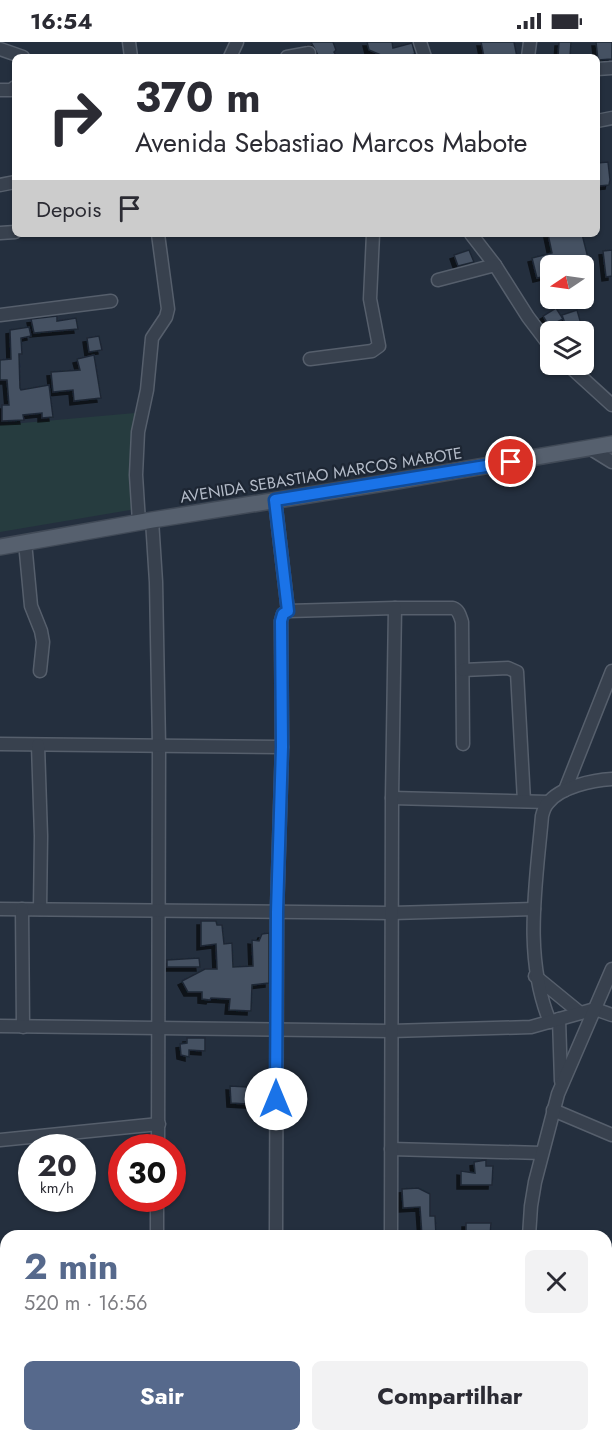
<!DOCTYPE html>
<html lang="pt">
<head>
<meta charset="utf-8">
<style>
  body { margin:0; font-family:Jost,sans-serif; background:#f2f2f3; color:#2b2b33; height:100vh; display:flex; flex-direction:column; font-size:22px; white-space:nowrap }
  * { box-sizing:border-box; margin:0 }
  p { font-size:20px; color:#7c7c81 }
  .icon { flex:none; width:33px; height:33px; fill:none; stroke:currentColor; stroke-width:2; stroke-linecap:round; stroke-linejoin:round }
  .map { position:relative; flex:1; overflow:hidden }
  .side { position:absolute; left:0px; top:1188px; width:612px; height:212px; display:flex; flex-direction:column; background:#fff; border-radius:18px 18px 0 0; box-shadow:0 2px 4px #0004 }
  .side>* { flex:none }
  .top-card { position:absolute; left:12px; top:12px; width:588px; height:183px; border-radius:9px; box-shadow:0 2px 4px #0004; background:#fff; color:#2b2b33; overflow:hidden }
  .needle { width:39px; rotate:257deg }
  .buttons { position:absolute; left:540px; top:213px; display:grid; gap:12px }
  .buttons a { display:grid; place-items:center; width:54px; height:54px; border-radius:9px; background:#fff; box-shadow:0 2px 4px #0004; font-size:30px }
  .speed { position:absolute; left:18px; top:1092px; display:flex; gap:12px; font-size:30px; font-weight:700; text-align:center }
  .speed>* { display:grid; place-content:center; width:78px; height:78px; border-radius:50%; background:#fff; box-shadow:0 2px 4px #0004; line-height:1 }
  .speed small { font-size:15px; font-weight:400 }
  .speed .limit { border:9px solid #d22; background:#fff; color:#111 }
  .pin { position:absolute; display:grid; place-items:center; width:51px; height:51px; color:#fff; margin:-26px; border:3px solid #fff; border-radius:50%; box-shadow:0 2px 6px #0007 }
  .me { position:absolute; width:66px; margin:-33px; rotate:0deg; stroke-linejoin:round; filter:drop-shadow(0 0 4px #0008) }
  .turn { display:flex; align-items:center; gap:21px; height:126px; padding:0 24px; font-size:27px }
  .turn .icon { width:78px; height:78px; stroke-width:2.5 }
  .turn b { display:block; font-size:42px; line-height:51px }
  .then { display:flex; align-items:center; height:57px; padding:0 24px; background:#0003; gap:12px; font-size:22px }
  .round { display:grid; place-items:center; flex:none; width:63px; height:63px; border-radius:9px; background:#f2f2f3 }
  .headline { display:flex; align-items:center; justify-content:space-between; height:102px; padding:0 24px }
  h1 { font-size:36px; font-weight:700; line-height:45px; color:#56698c }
  .cta { display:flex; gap:12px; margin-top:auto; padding:12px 24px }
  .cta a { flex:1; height:69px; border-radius:9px; background:#56698c; color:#fff; font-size:24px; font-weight:700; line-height:69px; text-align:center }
  .cta a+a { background:#f2f2f3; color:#2b2b33 }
  .status { display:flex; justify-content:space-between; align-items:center; height:42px; padding:0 30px; background:#fff; direction:ltr }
  .status svg { height:16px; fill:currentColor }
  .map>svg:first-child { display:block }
  .green { fill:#263c3f }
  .building { fill:#455162; stroke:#1f2835; stroke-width:1.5; filter:url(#shadow) }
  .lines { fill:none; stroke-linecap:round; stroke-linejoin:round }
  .minor-casing { stroke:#565f6c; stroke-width:15 }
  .major-casing { stroke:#414a57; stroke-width:18 }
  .minor { stroke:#38414e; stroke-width:12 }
  .major { stroke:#56606e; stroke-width:15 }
  .route-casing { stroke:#114b97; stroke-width:15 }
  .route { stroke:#1a73e8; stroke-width:10 }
  .labels { text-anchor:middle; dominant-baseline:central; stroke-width:4.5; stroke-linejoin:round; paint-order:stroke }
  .street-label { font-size:16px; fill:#b4bcc9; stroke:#1d2633 }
</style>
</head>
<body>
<div class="status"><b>16:54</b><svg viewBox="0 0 49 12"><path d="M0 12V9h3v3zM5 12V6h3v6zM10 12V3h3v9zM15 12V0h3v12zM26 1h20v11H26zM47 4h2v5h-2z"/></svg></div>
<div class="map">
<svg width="612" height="1399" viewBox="0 0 612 1399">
  <defs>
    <filter id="shadow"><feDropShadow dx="-4" dy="4" stdDeviation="0" flood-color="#0009"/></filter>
  </defs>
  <rect width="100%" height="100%" fill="#242f3e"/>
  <polygon class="green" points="135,371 136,467 0,490 0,383"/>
  <g class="building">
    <polygon points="311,0 333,0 336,8 334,10 337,15 319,15"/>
    <polygon points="367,0 392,0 393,6 412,1 415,12 404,15 381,15 381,13 369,8"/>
    <polygon points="481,0 514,0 517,15 484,15"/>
    <polygon points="559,0 571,0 570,15 558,15"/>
    <polygon points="596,0 612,0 612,17 598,18"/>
    <polygon points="608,120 610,138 609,143 599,144 597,121"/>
    <polygon points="548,192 582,192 590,224 550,224 550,233 537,236 532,216 552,211"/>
    <polygon points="469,208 474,220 458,224 454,213"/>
    <polygon points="612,208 612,234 606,235 603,209"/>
    <polygon points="556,266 563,277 549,284 543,274"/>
    <polygon points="577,268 581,282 567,287 562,273"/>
    <polygon points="57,274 57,279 76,276 78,287 34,291 31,277"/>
    <polygon points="29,285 31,294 21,296 22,312 19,312 20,346 21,348 49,343 53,375 42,376 42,371 23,373 24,378 2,379 2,363 9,363 7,338 0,338 0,318 11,317 10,288"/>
    <polygon points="99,294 102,308 89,310 87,296"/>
    <polygon points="94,313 101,356 74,359 73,348 53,350 51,330 80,328 77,317"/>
    <polygon points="201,879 216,879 217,883 222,883 224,902 232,901 233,925 253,924 252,898 259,899 262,892 269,891 269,941 252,943 251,969 229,968 230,957 211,956 210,958 202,957 202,950 188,950 182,939 205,927 217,927 216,902 201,904"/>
    <polygon points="199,916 200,925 167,925 167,918"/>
    <polygon points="187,996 205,996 205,1009 189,1008 189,1015 181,1013 180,1002 187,1001"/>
    <polygon points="230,1044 265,1046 265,1063 231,1061"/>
    <polygon points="486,1118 486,1124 493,1124 492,1143 461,1143 461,1129 475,1131 474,1120"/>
    <polygon points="418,1146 430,1152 430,1174 435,1174 436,1194 422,1194 420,1165 403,1166 402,1147"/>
    <polygon points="466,1181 491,1181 490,1194 466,1194"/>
  </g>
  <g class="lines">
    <defs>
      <g id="minor">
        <polyline points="129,0 131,15"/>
        <polyline points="420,0 425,15"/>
        <polyline points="0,7 23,15"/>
        <polyline points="230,15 237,0"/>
        <polyline points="287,15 309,11"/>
        <polyline points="528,15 530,0"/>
        <polyline points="597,27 612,26"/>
        <polyline points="0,48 11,48 15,45"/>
        <polyline points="597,79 612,76"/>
        <polyline points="0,143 15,140"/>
        <polyline points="0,191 15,190"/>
        <polyline points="471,192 495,223 528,275 550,304"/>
        <polyline points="438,238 495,223"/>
        <polyline points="0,273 111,259"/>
        <polyline points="310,317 372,309 379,304 370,257 373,192"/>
        <polyline points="567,322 612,363"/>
        <polyline points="591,407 612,420"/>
        <polyline points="275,458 288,569"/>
        <polyline points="152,478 156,540 159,704 158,1106"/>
        <polyline points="139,480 136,433 138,390 147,348 152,296 166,275 168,267 158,192"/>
        <polyline points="25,500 31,564 41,589 43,600 40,629"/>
        <path d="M395 566H453C459 568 460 574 462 580L463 702"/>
        <polyline points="463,628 508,626 517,630 524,759"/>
        <polyline points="0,702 282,705"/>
        <polyline points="38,703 41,794 40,867"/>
        <polyline points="565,748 612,629"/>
        <polyline points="392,756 548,760"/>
        <polyline points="0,867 392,871 534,867"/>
        <polyline points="22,867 23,985"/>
        <polyline points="535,934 579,970"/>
        <polyline points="559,977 561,1039"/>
        <path d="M550 980C523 915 536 843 542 774 543 770 545 764 548 761 560 745 593 738 612 737"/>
        <polyline points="0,984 391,989 531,985 595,967 612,973"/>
        <polyline points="553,1068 612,1093"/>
        <polyline points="0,1098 159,1082"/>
        <polyline points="391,1107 542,1111"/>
        <polyline points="157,1194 157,1156"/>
        <polyline points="276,1194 277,869 282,705 281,579 283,572 288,569 395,566 392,756 391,1194"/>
        <polyline points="529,1194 531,1164 535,1140 558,1052 612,927"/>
        <polyline points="0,1211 6,1210"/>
        <polyline points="606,1229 612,1231"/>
        <polyline points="606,1262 612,1247"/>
        <polyline points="0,1329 6,1328"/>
        <polyline points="606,1392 612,1395"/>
        <polyline points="156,1399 156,1394"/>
        <polyline points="276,1399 276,1394"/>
        <polyline points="390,1399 390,1394"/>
        <polyline points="554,1399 555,1394"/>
      </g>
      <polyline id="major" points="0,505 152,478 391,440 612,402"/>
    </defs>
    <use href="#minor" class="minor-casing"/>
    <use href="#major" class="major-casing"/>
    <use href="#minor" class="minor"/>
    <use href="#major" class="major"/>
  </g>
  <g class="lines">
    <defs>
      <polyline id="route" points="276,1057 277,870 282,705 281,579 283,572 288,569 275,458 511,420"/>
    </defs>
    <use href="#route" class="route-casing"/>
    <use href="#route" class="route"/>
  </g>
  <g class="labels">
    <g class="street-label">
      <text transform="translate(321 433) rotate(-9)">AVENIDA SEBASTIAO MARCOS MABOTE</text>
    </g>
  </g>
</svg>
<div class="buttons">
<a><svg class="needle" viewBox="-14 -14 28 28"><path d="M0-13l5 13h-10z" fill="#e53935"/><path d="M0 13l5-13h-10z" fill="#7c7c81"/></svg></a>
<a><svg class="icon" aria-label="layers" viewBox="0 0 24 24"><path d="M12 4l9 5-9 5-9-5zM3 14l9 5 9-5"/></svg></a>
</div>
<div class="speed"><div>20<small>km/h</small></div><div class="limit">30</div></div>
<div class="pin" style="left:511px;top:420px;background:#d93025"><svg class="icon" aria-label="arrive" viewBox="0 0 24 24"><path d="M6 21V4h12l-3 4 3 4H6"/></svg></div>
<svg class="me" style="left:276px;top:1057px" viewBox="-20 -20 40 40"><circle r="19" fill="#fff"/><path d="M0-13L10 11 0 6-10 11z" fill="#1a73e8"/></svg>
<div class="top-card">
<div class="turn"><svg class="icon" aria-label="right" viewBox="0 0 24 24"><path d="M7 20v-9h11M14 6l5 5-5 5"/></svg><div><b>370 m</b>Avenida Sebastiao Marcos Mabote</div></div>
<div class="then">Depois<svg class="icon" aria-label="arrive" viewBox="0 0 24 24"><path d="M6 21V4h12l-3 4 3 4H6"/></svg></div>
</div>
<section class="side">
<div class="headline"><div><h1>2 min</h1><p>520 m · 16:56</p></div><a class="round"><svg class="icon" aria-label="close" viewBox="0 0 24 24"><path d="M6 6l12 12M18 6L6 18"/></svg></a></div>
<div class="cta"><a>Sair</a><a>Compartilhar</a></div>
</section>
</div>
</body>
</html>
